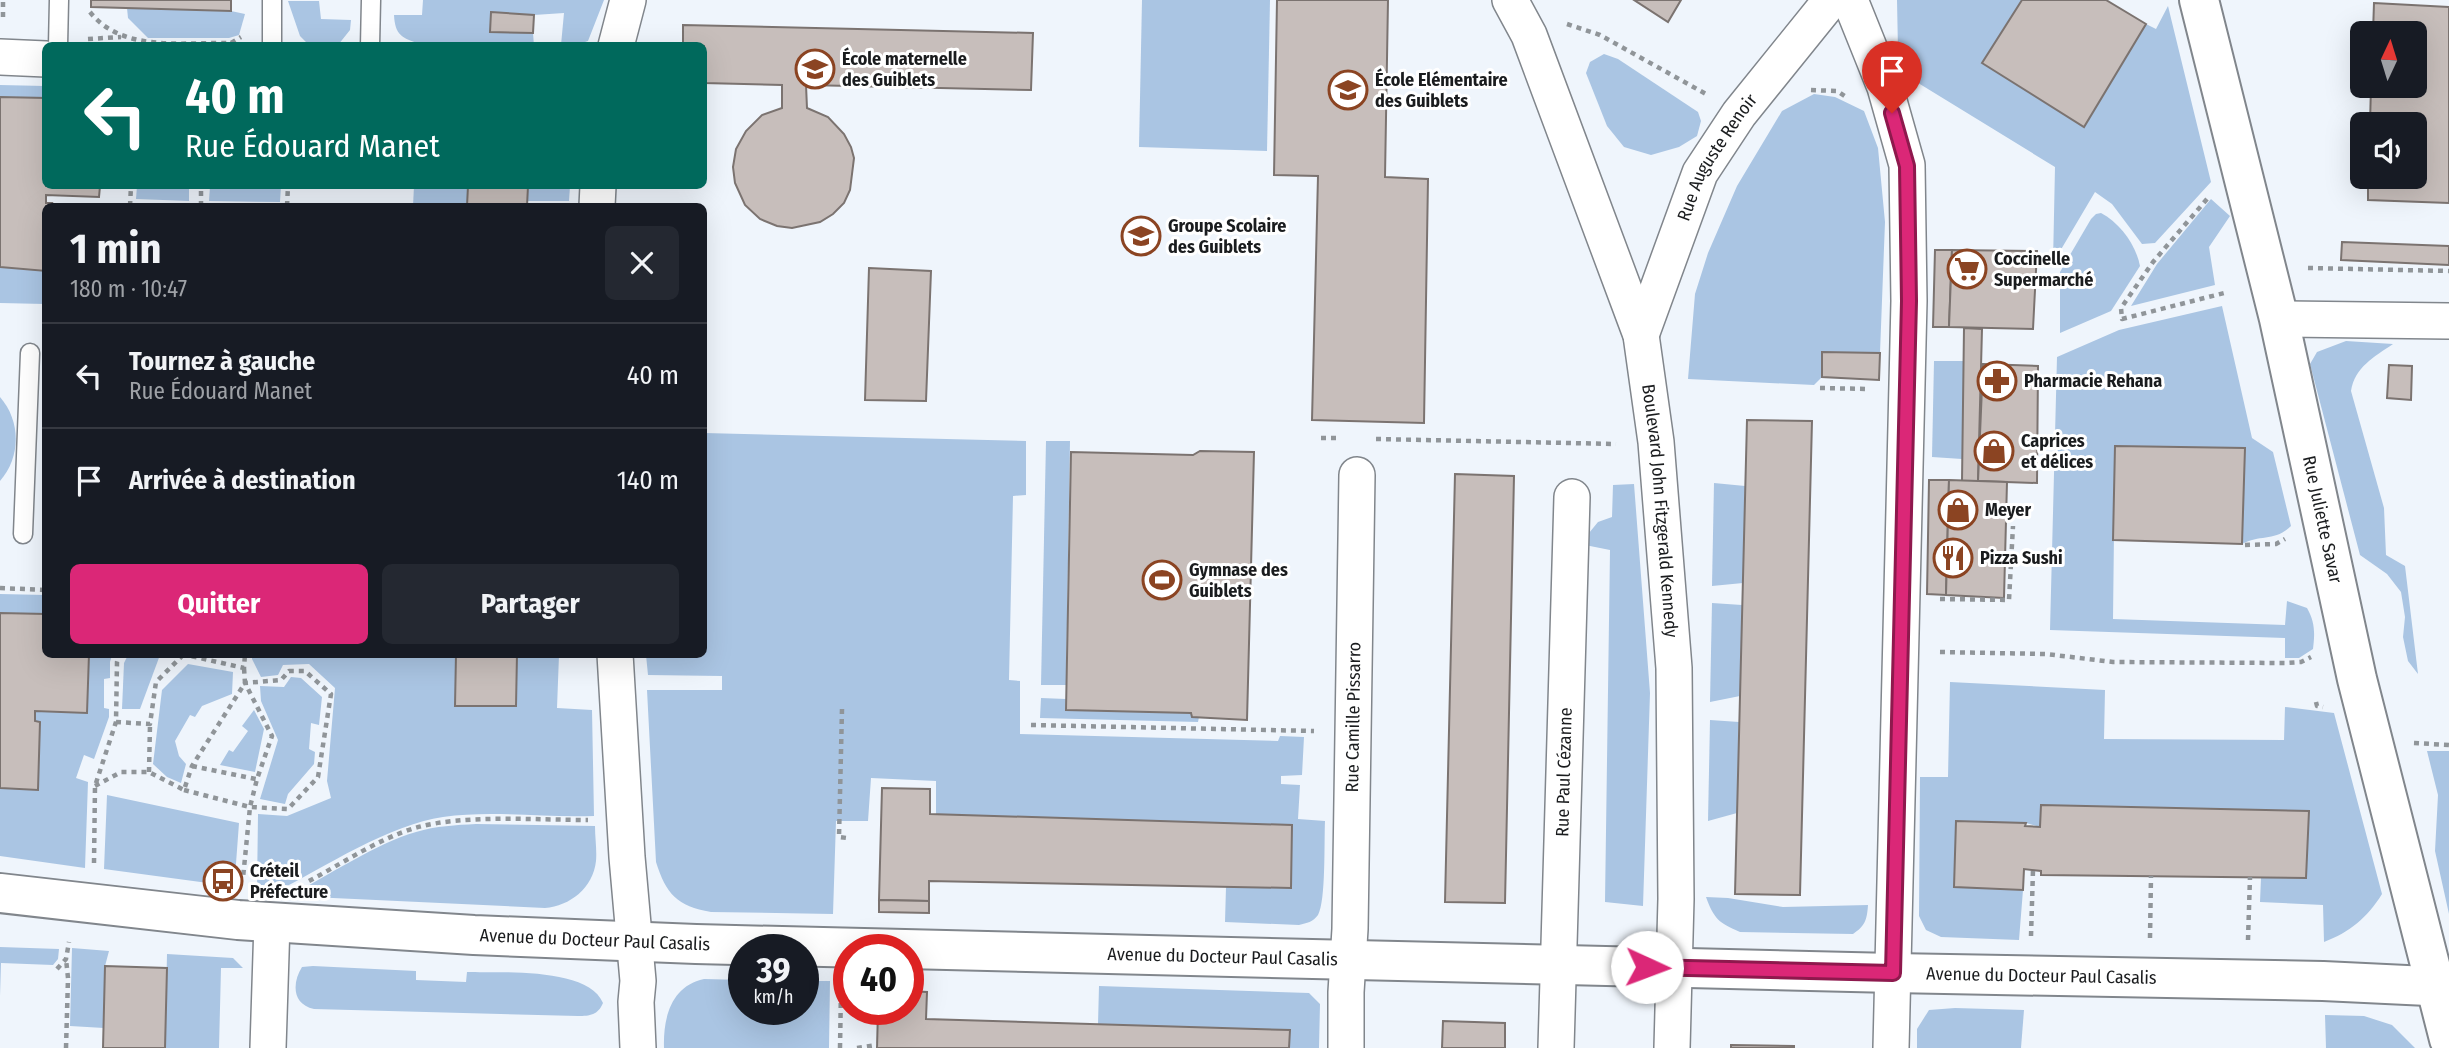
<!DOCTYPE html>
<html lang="fr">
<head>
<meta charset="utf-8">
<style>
  body { margin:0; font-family:"Fira Sans Condensed",sans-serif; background:#242831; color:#f1f3f6; height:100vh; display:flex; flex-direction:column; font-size:26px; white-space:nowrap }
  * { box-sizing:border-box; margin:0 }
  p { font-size:23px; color:#9ea1a6 }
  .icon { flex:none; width:38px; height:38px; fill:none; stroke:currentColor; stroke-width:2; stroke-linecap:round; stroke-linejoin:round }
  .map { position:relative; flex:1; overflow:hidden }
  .drawer { position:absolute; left:42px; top:203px; width:665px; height:455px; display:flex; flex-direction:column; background:#171b24; border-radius:10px; box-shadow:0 7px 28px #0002 }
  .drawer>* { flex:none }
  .banner { position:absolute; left:42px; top:42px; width:665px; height:147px; border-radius:10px; box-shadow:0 7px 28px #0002; background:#00695c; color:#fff; overflow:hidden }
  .needle { width:46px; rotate:4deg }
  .fabs { position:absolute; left:2350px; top:21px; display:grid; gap:14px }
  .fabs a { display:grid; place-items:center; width:77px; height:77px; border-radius:10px; background:#171b24; box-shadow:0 7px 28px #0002; font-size:35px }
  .speed { position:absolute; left:728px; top:934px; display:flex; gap:14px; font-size:35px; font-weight:700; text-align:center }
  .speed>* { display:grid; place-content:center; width:91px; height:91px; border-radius:50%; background:#171b24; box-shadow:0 7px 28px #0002; line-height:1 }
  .speed small { font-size:18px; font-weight:400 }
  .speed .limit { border:10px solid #d22; background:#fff; color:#111 }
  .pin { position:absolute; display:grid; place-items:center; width:60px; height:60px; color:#fff; margin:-72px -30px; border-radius:50% 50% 50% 0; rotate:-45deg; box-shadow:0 0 7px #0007 }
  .pin .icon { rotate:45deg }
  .me { position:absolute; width:77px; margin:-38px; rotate:92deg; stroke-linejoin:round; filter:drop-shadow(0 0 5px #0008) }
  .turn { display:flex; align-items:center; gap:24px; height:147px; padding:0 28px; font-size:32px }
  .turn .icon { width:91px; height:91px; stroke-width:2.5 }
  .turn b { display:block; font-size:49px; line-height:60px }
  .round { display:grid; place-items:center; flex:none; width:74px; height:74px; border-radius:10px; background:#242831 }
  .summary { display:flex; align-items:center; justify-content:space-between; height:119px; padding:0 28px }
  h1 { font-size:42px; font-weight:700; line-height:52px }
  .primary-button { display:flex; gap:14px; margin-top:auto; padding:14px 28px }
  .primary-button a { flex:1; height:80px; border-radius:10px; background:#db2777; color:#fff; font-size:28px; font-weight:700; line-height:80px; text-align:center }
  .primary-button a+a { background:#242831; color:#f1f3f6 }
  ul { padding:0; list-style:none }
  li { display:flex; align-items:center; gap:21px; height:105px; padding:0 28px; border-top:2px solid #363941 }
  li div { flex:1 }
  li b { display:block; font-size:26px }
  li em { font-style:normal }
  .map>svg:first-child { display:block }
  .green { fill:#aac5e3 }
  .building { fill:#c7bebb; stroke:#7b7370; stroke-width:2 }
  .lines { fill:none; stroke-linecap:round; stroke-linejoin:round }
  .lane-casing { stroke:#81868c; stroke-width:21 }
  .street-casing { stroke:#81868c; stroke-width:38 }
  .secondary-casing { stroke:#81868c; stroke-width:42 }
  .path { stroke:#909599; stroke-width:4.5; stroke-dasharray:5 5; stroke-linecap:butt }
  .lane { stroke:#fff; stroke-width:18 }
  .street { stroke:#fff; stroke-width:35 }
  .secondary { stroke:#fff; stroke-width:38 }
  .route-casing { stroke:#8e194d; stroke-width:18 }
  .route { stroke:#db2777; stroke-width:12 }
  .labels { text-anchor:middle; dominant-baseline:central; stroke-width:6; stroke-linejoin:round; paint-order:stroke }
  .poi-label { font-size:18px; font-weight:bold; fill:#1a1c1e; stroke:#fff; text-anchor:start }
  .street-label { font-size:18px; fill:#1a1c1e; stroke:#fff }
</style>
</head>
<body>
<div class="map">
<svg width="2449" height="1048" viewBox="0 0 2449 1048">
  <rect width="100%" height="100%" fill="#eff5fc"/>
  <g class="green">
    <path d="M423 0H604L588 41 576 45H561L564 13 534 15 491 12 490 32 533 33 534 46 420 44C402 38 395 35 394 15H422Z"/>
    <polygon points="1142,0 1270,0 1267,151 1139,147"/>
    <polygon points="1897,0 2022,0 2084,126 2146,24 2156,29 2168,6 2211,182 2155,243 2142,244 2112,204 2095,192 2053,263 2055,167 1910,78 1898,51"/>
    <polygon points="288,1 319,1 321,19 351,20 350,30 338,45 309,45 300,36"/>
    <polygon points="127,8 231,11 245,14 239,35 229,38 148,38 128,18"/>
    <polygon points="1604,54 1618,59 1698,112 1701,121 1697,136 1679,147 1651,155 1624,147 1607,126 1586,73 1590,62"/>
    <polygon points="0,85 45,86 45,98 0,97"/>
    <polygon points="1814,94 1835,97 1864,111 1878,148 1885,222 1880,353 1822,352 1822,377 1814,385 1688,379 1695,294 1708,253 1737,186 1782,111"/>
    <polygon points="137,186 189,186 189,201 136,199"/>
    <polygon points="210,186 281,186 280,202 209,201"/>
    <polygon points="414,186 468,186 467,206 413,206"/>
    <polygon points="528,186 570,186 569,201 528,201"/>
    <polygon points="2211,199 2230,216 2209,247 2215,285 2131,306 2157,264"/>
    <path d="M2101 213C2120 223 2136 245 2140 266L2111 311 2060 333V272L2091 219 2096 214Z"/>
    <polygon points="0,267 45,271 45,304 0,303"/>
    <path d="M2222 306 2252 438 2273 452 2291 526C2275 542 2260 534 2242 544L2245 448 2115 446 2113 619 2285 625 2287 601 2307 608C2315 622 2315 633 2313 649L2299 658H2285V638L2050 630 2057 357 2119 330Z"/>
    <path d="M2346 341 2393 344C2374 357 2355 367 2351 391L2384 508 2386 555 2405 566 2418 674 2408 661 2403 637 2405 617 2401 592 2387 574 2360 555 2310 364 2317 352Z"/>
    <polygon points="1934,361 1964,361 1962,459 1932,457"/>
    <path d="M0 397C21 421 21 457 0 481Z"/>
    <path d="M704 433 1026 441V495L1013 496 1009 680 1020 681V734L1278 741 1280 736 1304 737 1302 775 1281 776V784L1300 785 1298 819 1325 821C1324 841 1326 901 1318 915 1313 922 1307 923 1299 925L1225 922 1226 887 1291 888 1292 825 936 814V781L871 778 868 821H836L833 914 711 912C677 906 666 894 656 862L647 690H722V676L648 675 646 655 704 654Z"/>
    <polygon points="1046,441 1070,441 1066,685 1041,685"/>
    <polygon points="1714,483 1745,486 1743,583 1712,586"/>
    <polygon points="1634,484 1650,693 1643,906 1605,902 1610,550 1580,544 1598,522 1612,517 1613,485"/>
    <polygon points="0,594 45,595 45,614 0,613"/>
    <polygon points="1712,603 1742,605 1740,696 1710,702"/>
    <path d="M252 654 456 655 455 706H516L517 655H559L557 708 592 710 594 816C544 818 492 810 443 817 391 824 324 867 276 892L257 889 258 814 287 816 331 798 327 781 335 688 309 664 283 665 278 675 261 677 252 659Z"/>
    <polygon points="89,655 112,655 110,662 110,678 104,679 104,708 109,709 109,717 94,759 84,755 76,778 88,782 85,868 0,856 0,788 38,789 40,722 35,721 35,711 87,713"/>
    <polygon points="128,655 160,655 140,709 122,709 124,663"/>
    <polygon points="188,664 233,672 232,694 202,706 195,717 190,715 175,741 179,756 186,764 181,783 167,777 153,764 162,690"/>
    <polygon points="291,677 301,678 322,697 319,725 311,723 309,749 315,752 314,764 288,794 285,804 260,799 278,740 261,701 260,686 284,687"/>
    <path d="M1950 682 2105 690 2104 739 2284 740 2285 707 2334 713 2382 894C2367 918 2350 932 2324 942L2323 905 2260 902 2261 878H2306L2309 811 2042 805 2040 827 2026 823 1956 822 1954 887 2023 890 2019 940 1941 937 1926 930 1919 916 1920 777H1948Z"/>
    <polygon points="1041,698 1066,699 1066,710 1191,713 1192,717 1199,717 1198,722 1040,718"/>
    <polygon points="254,710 264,729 255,772 220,765 229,750 233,752 248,731 242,726"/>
    <polygon points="1710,720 1739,722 1737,813 1708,821"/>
    <polygon points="2427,751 2449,751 2449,914 2435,851 2438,795"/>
    <polygon points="107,795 239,823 235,877 209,874 208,883 104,869"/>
    <path d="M476 824 595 826C595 838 597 850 596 861 593 888 570 906 545 908L290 896C327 876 377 843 416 832 436 826 456 825 476 824Z"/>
    <path d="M1706 897 1728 898 1783 907 1868 905C1867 920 1865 926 1853 934L1740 932C1719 923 1714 919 1706 897Z"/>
    <polygon points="0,947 59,949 58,959 53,965 1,963 0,996"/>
    <polygon points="72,948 109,951 105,966 104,1028 70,1026"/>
    <polygon points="167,954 233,958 243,968 221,968 219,1048 165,1048"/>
    <path d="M313 966 416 971V980L466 982 467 972C501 973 588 967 603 1003 598 1015 590 1016 578 1016L314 1009C292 1004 292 983 302 967Z"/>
    <path d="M704 979 744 980V1010H803V981H830L829 1048H664C663 1018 671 986 704 979Z"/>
    <polygon points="1099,986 1309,993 1320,1004 1319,1048 1289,1048 1289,1030 1098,1024"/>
    <polygon points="1955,1008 2024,1010 2021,1048 1917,1048 1917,1029 1929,1010"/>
    <polygon points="2325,1015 2364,1016 2392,1025 2415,1048 2326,1048"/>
  </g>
  <g class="building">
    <polygon points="91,0 231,0 231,11 91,7"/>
    <polygon points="1277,0 1388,0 1385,177 1428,179 1424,423 1312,420 1318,176 1274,175"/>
    <polygon points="1634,0 1681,0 1668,22"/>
    <polygon points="2022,0 2106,0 2146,24 2084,127 1982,63"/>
    <polygon points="2374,3 2449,7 2449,203 2368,200 2368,177 2415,177 2415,124 2370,124 2371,86 2415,86 2415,33 2373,33"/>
    <polygon points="491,12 534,15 533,33 490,32"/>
    <polygon points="683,25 1033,33 1031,90 806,85 807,108 828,117 844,134 851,147 854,158 850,190 844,203 833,214 820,222 792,228 777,226 760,219 745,205 735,183 733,167 736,149 746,131 762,115 782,108 782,85 704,83 704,46 683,46"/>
    <polygon points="0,97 46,98 46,186 100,186 99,197 46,195 46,203 52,203 51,206 46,206 46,271 0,267"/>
    <polygon points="468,186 528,186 527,206 467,206"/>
    <polygon points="2342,242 2449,246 2449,265 2341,260"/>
    <polygon points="1935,250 1952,250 1949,327 1933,327"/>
    <polygon points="1952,250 2037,251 2033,329 1949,327"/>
    <polygon points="869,268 931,271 926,401 865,400"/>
    <polygon points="1964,328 1982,329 1978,481 1962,481"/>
    <polygon points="1822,352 1880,353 1879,380 1822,377"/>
    <polygon points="1983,364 2038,366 2037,483 1978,481"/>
    <polygon points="2389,365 2412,366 2411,400 2387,398"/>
    <polygon points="1747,420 1812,421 1800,895 1735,894"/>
    <polygon points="2115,446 2245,448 2242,544 2113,540"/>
    <polygon points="1200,451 1254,452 1247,720 1192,717 1191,713 1066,710 1071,452 1193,455"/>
    <polygon points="1455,474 1514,476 1505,903 1445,902"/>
    <polygon points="1929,480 1949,480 1946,595 1927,594"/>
    <polygon points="1949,480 2007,482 2004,598 1946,595"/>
    <polygon points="0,613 46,614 46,654 89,654 87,713 35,711 35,721 40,722 38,790 0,788"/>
    <polygon points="456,654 517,654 516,706 455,706"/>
    <polygon points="882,788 930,789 930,814 1292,825 1291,888 929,881 929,901 879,900"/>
    <polygon points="2041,805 2309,811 2306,878 2041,875 2041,871 2024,869 2023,890 1954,887 1956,821 2026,823 2025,826 2040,827"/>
    <polygon points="879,900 929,901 929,913 879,912"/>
    <polygon points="105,966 167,968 165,1048 103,1048"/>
    <polygon points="908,991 927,992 926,1019 1290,1030 1289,1048 877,1048 878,1010 908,1010"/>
    <polygon points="1443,1021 1505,1023 1505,1048 1442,1048"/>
    <polygon points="1731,1045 1794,1046 1794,1048 1731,1048"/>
  </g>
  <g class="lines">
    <defs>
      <g id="lane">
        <polyline points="58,46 59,0"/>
        <polyline points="272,46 272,0"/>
        <polyline points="370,46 371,0"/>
        <polyline points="23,534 30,353"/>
      </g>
      <g id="street">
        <path id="s1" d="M1510 0 1529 35 1641 335 1656 442 1674 668 1676 899 1672 1048"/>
        <polyline points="1850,0 1885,87 1907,165 1909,301 1891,1048"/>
        <polyline points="616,46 628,0"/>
        <polyline points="0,57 46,59"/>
        <polyline points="597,206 598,186"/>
        <polyline points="2279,319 2449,321"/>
        <path id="s2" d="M1641 335 1700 173 1739 114 1831 0"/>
        <polyline points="615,654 627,857 638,981 636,1002 638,1048"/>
        <polyline points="268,1048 272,923"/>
        <path id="s3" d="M1346 1048V992L1350 929 1357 475"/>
        <path id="s4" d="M1556 1048 1572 497"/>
      </g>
      <g id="secondary">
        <path id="s5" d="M2199 0 2279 319 2357 679 2449 1039"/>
        <path id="s6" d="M0 893 238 920 474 935 696 944 1893 973 2323 981 2449 987"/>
      </g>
    </defs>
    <use href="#lane" class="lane-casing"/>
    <use href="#street" class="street-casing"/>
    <use href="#secondary" class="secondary-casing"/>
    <g class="path">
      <path d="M90 12C122 53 185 42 231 43L241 37"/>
      <polyline points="3,17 3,0"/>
      <polyline points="1567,24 1600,35 1706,94"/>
      <polyline points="88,39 121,37"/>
      <polyline points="1811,90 1837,91 1846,97"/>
      <polyline points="2207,199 2153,262 2121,308 2122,319 2228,292"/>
      <polyline points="130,206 131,186"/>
      <polyline points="130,206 142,206"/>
      <polyline points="201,206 201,186"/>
      <polyline points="287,206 288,186"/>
      <polyline points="2308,268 2449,271"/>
      <polyline points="1820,388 1869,389"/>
      <polyline points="1321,438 1340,438"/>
      <polyline points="1376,439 1616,444"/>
      <polyline points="2245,545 2276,544 2285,539"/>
      <polyline points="0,588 46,590"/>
      <polyline points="1940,599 2009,600 2013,526"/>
      <polyline points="1940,652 2046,654 2113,662 2285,663 2301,662 2311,657"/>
      <polyline points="182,654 244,668 245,654"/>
      <polyline points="2316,702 2317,706 2323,707"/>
      <polyline points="842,709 839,837 847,838"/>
      <polyline points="116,722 150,724 156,682 183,655"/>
      <polyline points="1031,725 1314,731"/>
      <polyline points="2414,743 2449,745"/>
      <polyline points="192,766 256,779"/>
      <polyline points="149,772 150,724"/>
      <polyline points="95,786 121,772 149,772 184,790 192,766 245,683 244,668"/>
      <polyline points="184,790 250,807 288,809 318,777 331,694 305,671 289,671 281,680 245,683 272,736 257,779 250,807 243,878"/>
      <polyline points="94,863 95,786 116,722 117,662 119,654"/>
      <path d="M309 881C343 863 378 839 415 828 463 814 536 820 588 820"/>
      <polyline points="2031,936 2033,870"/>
      <polyline points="2150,938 2151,876"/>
      <polyline points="2248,940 2250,877"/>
      <polyline points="57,969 66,959 69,942"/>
      <polyline points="66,1048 68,978 66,959"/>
      <polyline points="840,1048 841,989"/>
      <polyline points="857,1048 877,1045"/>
    </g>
    <use href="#lane" class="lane"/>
    <use href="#street" class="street"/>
    <use href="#secondary" class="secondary"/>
  </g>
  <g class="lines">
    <defs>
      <polyline id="route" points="1647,967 1893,973 1909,301 1907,166 1892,113"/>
    </defs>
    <use href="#route" class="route-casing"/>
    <use href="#route" class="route"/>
  </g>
  <defs>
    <symbol id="school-ring" viewBox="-11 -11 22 22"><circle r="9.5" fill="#fff" stroke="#8b4422" stroke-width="1.5"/><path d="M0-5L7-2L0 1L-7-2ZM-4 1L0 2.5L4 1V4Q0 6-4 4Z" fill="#8b4422"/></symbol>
    <symbol id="supermarket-ring" viewBox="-11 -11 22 22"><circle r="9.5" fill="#fff" stroke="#8b4422" stroke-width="1.5"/><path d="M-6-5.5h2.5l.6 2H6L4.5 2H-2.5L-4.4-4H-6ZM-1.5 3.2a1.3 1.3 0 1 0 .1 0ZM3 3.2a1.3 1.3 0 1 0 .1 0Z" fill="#8b4422"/></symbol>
    <symbol id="pharmacy-ring" viewBox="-11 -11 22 22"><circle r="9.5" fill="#fff" stroke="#8b4422" stroke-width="1.5"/><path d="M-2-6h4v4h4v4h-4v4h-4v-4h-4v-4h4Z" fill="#8b4422"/></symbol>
    <symbol id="shop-ring" viewBox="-11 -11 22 22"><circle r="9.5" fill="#fff" stroke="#8b4422" stroke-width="1.5"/><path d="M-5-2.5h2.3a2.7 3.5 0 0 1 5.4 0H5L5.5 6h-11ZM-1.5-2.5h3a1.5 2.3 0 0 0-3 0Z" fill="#8b4422"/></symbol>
    <symbol id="restaurant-ring" viewBox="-11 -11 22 22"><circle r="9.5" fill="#fff" stroke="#8b4422" stroke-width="1.5"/><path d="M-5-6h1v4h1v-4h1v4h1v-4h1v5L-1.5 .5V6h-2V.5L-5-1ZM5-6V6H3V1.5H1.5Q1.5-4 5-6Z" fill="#8b4422"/></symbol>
    <symbol id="stadium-ring" viewBox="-11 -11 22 22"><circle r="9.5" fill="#fff" stroke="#8b4422" stroke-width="1.5"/><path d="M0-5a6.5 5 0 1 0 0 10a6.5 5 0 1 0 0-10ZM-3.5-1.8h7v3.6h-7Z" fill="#8b4422"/></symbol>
    <symbol id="bus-ring" viewBox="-11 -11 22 22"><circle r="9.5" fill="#fff" stroke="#8b4422" stroke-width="1.5"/><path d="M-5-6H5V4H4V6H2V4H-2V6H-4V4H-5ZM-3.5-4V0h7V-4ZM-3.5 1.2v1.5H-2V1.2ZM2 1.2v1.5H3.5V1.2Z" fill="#8b4422"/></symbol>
  </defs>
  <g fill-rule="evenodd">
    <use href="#school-ring" x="793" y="47" width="44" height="44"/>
    <use href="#school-ring" x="1326" y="68" width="44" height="44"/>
    <use href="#school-ring" x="1119" y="214" width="44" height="44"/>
    <use href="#supermarket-ring" x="1945" y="247" width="44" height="44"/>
    <use href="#pharmacy-ring" x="1975" y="359" width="44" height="44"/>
    <use href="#shop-ring" x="1972" y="429" width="44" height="44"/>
    <use href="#shop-ring" x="1936" y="488" width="44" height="44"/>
    <use href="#restaurant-ring" x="1931" y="536" width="44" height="44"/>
    <use href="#stadium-ring" x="1140" y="558" width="44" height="44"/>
    <use href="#bus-ring" x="201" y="859" width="44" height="44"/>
  </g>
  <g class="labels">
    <g class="poi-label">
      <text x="842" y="59">École maternelle<tspan x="842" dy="21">des Guiblets</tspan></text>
      <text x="1375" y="80">École Elémentaire<tspan x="1375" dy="21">des Guiblets</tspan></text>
      <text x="1168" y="226">Groupe Scolaire<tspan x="1168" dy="21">des Guiblets</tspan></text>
      <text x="1994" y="259">Coccinelle<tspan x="1994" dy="21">Supermarché</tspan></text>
      <text x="2024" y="381">Pharmacie Rehana</text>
      <text x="2021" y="441">Caprices<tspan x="2021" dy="21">et délices</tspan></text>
      <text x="1985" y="510">Meyer</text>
      <text x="1980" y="558">Pizza Sushi</text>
      <text x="1189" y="570">Gymnase des<tspan x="1189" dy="21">Guiblets</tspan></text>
      <text x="250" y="871">Créteil<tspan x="250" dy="21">Préfecture</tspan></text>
    </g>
    <g class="street-label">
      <text stroke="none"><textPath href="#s2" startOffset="194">Rue Auguste Renoir</textPath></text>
      <text stroke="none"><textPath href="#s1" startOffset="537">Boulevard John Fitzgerald Kennedy</textPath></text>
      <text stroke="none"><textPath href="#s5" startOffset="534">Rue Juliette Savar</textPath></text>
      <text stroke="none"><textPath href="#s3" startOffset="331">Rue Camille Pissarro</textPath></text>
      <text stroke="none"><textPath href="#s4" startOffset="276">Rue Paul Cézanne</textPath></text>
      <text stroke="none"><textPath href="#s6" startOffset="597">Avenue du Docteur Paul Casalis</textPath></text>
      <text stroke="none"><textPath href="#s6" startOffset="1225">Avenue du Docteur Paul Casalis</textPath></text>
      <text stroke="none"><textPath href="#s6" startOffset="2044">Avenue du Docteur Paul Casalis</textPath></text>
    </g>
  </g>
</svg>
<div class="fabs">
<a><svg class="needle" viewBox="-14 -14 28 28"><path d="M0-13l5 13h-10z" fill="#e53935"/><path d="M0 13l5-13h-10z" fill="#9ea1a6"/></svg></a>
<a><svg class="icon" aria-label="sound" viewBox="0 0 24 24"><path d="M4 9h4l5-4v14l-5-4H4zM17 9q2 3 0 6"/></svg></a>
</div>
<div class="speed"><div>39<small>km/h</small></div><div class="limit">40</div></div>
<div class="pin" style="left:1892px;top:113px;background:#d93025"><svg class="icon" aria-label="arrive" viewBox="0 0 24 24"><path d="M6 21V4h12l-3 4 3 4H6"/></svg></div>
<svg class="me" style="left:1647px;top:967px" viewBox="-20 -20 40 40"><circle r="19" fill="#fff"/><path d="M0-13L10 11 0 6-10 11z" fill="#db2777"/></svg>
<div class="banner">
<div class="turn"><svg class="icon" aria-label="left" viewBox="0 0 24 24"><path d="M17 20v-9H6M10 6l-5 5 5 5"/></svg><div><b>40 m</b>Rue Édouard Manet</div></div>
</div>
<section class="drawer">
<div class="summary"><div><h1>1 min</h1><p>180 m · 10:47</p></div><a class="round"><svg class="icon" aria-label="close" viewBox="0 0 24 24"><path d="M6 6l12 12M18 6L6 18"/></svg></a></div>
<ul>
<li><svg class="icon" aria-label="left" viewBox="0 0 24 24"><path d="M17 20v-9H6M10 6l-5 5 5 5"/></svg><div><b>Tournez à gauche</b><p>Rue Édouard Manet</p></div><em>40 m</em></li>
<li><svg class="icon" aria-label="arrive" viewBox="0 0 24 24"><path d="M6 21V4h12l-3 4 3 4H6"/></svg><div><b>Arrivée à destination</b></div><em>140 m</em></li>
</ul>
<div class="primary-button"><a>Quitter</a><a>Partager</a></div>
</section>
</div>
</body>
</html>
